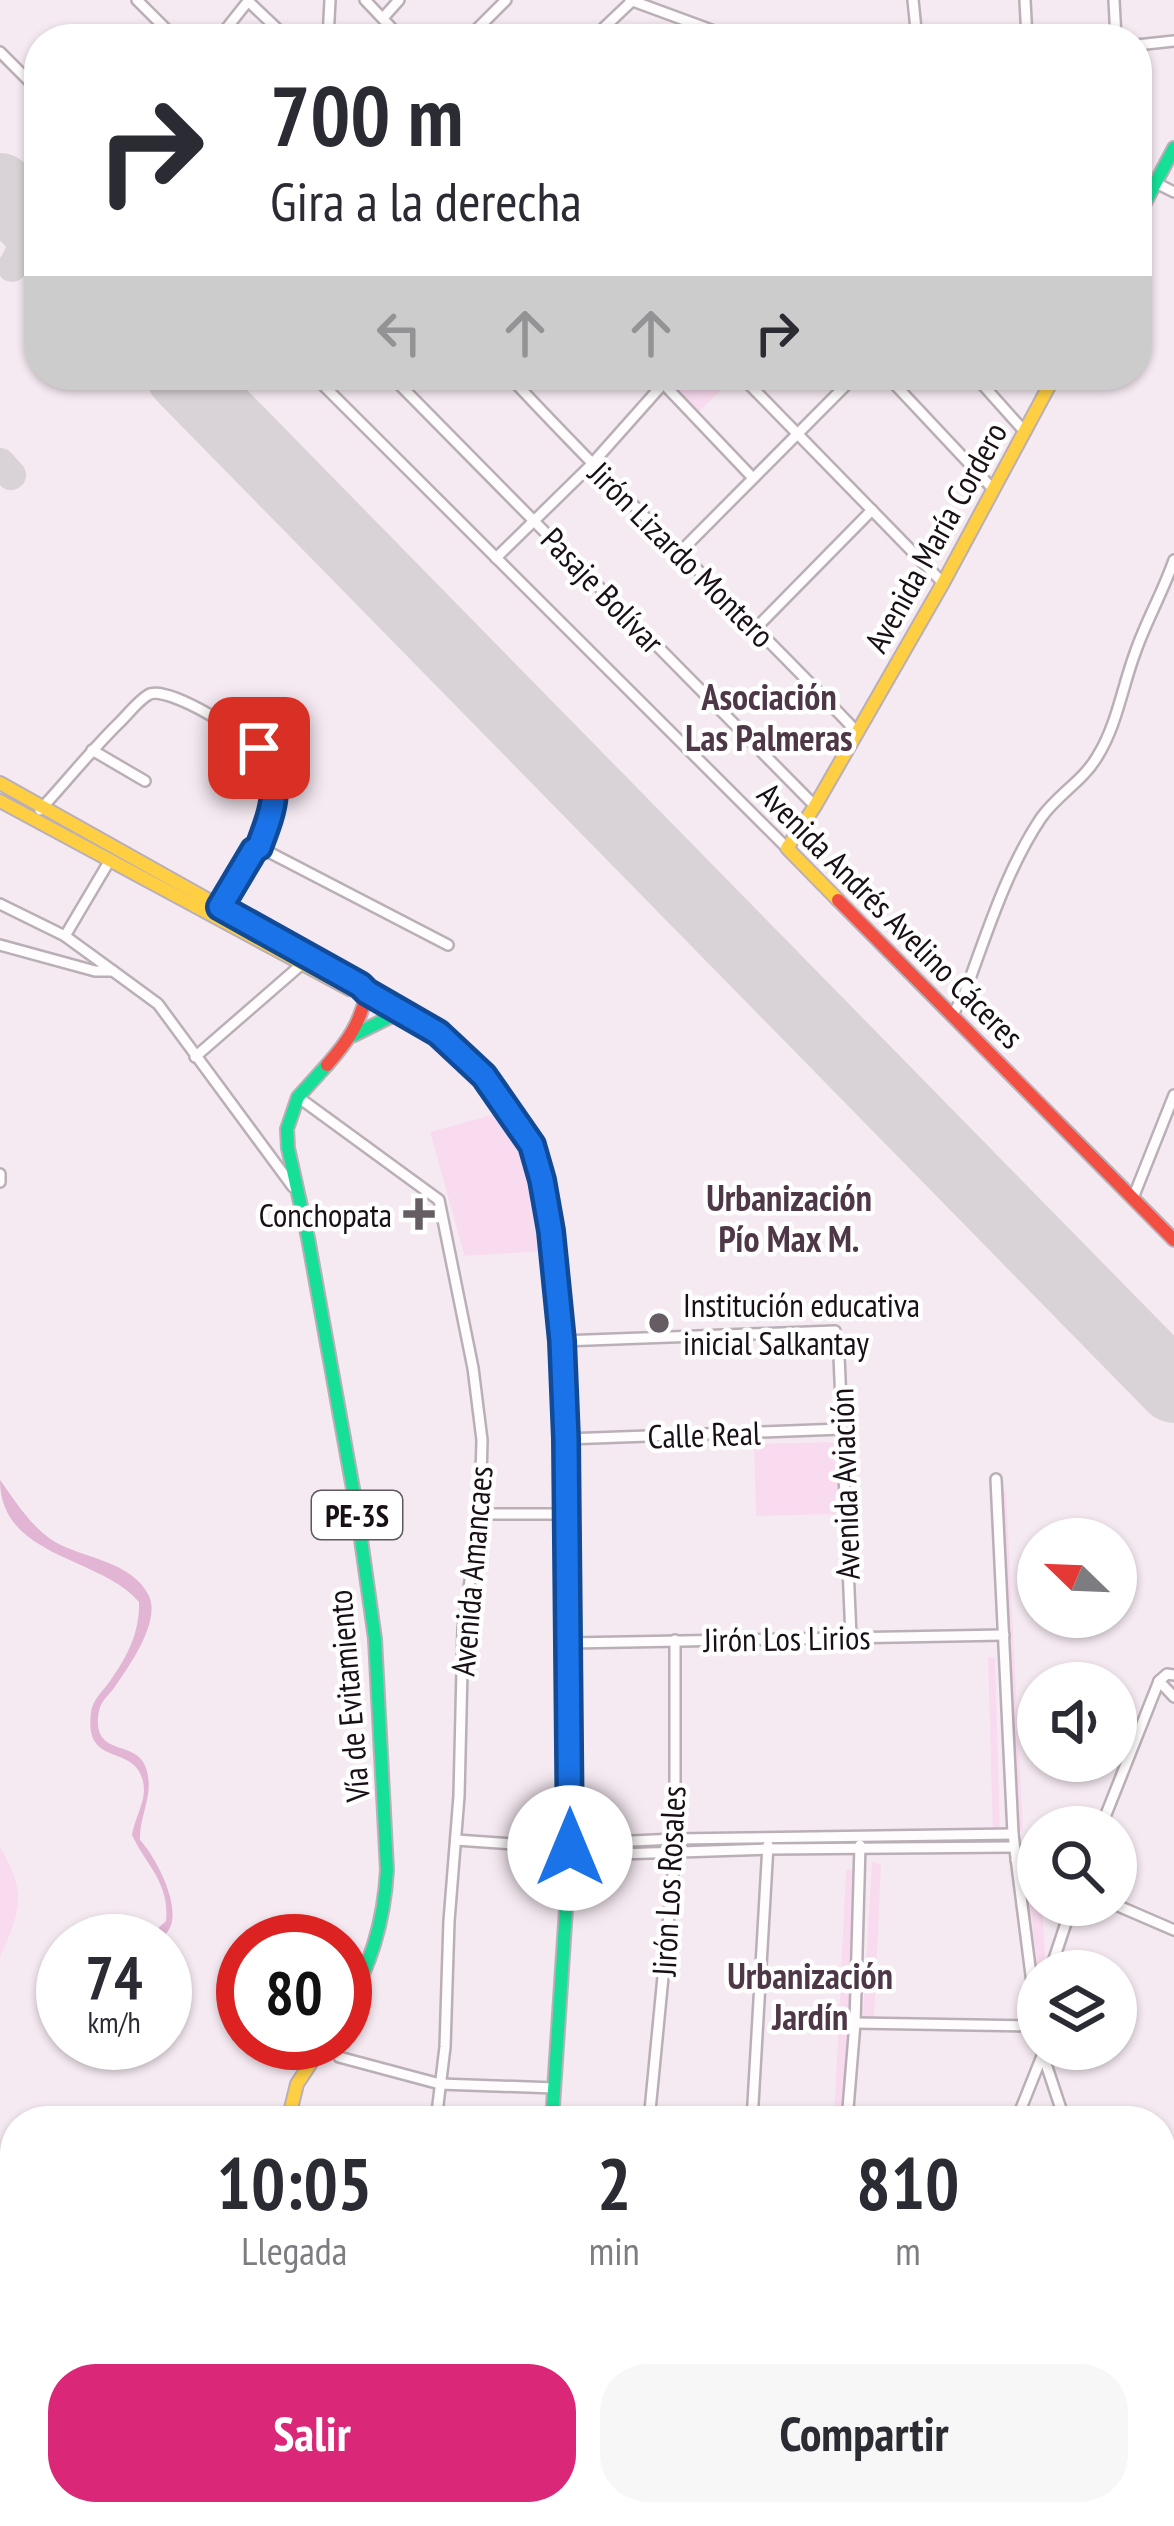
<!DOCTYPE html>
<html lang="es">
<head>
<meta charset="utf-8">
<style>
  body { margin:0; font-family:"PT Sans Narrow",sans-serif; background:#f7f7f7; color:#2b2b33; height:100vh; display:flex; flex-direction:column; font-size:45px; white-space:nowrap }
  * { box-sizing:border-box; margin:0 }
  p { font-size:39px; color:#7c7c81 }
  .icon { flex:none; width:66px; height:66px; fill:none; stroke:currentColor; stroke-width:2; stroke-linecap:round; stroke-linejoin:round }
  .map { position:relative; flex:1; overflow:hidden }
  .side { position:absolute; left:0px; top:2106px; width:1176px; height:420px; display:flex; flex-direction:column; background:#fff; border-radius:48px 48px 0 0; box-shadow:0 3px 9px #0004 }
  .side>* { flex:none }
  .guide { position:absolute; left:24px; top:24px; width:1128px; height:366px; border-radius:48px; box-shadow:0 3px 9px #0004; background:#fff; color:#2b2b33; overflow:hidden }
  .needle { width:78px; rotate:293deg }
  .fabs { position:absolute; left:1017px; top:1518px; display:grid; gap:24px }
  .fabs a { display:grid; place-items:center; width:120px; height:120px; border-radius:50%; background:#fff; box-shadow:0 3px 9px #0004; font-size:60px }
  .speed { position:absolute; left:36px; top:1914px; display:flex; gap:24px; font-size:60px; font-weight:700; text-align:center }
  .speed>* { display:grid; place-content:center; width:156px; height:156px; border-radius:50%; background:#fff; box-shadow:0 3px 9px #0004; line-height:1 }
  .speed small { font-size:30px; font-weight:400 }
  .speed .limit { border:18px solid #d22; background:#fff; color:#111 }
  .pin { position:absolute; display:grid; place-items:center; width:102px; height:102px; color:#fff; margin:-51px; border-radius:24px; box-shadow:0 6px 18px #0006 }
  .me { position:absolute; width:132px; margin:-66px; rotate:0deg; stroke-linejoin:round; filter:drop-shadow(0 0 9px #0008) }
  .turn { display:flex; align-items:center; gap:42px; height:252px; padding:0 48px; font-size:54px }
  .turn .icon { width:156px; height:156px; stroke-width:2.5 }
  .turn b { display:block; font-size:84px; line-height:102px }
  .lanes { display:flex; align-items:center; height:114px; padding:0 48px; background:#0003; justify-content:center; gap:60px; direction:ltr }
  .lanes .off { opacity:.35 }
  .eta { display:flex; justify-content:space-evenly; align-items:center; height:204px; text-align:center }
  .eta b { font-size:72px; font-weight:800; line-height:84px }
  .cta { display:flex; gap:24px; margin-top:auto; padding:24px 48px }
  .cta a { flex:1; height:138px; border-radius:48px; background:#db2777; color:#fff; font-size:48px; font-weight:800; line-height:138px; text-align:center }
  .cta a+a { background:#f7f7f7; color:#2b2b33 }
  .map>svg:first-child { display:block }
  .green { fill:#f9dbef }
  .water { fill:#e1b5d3 }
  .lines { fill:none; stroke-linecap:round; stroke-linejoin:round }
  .taxiway { stroke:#d9d2d7; stroke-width:30 }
  .runway { stroke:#d9d2d7; stroke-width:72 }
  .street-casing { stroke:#baafb6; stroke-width:14 }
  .fast-casing { stroke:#baafb6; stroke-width:16 }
  .slow-casing { stroke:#baafb6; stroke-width:16 }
  .jam-casing { stroke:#baafb6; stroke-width:16 }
  .street { stroke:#fefcfd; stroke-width:9 }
  .fast { stroke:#16e098; stroke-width:12 }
  .slow { stroke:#ffcf43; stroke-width:12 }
  .jam { stroke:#f24e42; stroke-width:12 }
  .route-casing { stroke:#114b97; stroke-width:30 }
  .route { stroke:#1a73e8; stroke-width:21 }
  .poi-dot { fill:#665c63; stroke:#fff; stroke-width:4.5 }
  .labels { text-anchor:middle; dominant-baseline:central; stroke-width:9; stroke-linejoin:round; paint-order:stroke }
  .shield { fill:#fff; stroke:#5e575c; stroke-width:3 }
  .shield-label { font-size:30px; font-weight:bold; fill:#190f16 }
  .street-label { font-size:33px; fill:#190f16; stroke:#fff }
  .poi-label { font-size:33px; fill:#190f16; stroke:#fff; text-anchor:end }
  .neighbourhood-label { font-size:36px; font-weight:bold; fill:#4e3747; stroke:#fff }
</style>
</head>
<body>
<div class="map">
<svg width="1174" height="2526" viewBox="0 0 1174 2526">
  <rect width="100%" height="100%" fill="#f6eaf2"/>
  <g class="green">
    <polygon points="661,375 725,375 731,381 697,413"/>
    <polygon points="498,1113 523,1154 544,1251 462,1256 464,1254 430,1132"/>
    <polygon points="839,1442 840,1514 756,1516 754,1444"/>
    <polygon points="1000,1490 1006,1492 1023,1831 1016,1831"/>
    <polygon points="988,1657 995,1657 1000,1837 993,1837"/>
    <path d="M0 1847C27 1893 21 1910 0 1957Z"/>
    <polygon points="872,1861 881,1865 874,2017 863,2016"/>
    <polygon points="846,1870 855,1870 843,2121 834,2121"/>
    <polygon points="1027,1881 1038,1881 1038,1905 1042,1905 1046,1971 1038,1971"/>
  </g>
  <path class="water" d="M0 1480C16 1502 31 1527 55 1542 85 1559 132 1561 149 1596 161 1622 128 1668 114 1688 108 1696 101 1701 99 1711 90 1759 137 1738 146 1768 155 1795 139 1815 140 1840 160 1861 200 1941 144 1941L166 1921C170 1883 146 1865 132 1835 134 1821 144 1804 144 1790 142 1739 83 1772 91 1713 92 1700 103 1691 110 1681 127 1657 140 1632 139 1602 100 1556 0 1558 0 1480Z"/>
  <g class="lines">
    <g class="taxiway">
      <path d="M12 267C28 245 24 228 14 204"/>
      <polyline points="0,463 11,475"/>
    </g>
    <g class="runway">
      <polyline points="0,189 39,229"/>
      <polyline points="182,375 1174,1387"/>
    </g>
    <defs>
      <g id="street">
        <polyline points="137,0 176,39"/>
        <polyline points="365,0 402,39"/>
        <polyline points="630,0 736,39"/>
        <polyline points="913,0 917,39"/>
        <polyline points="1025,0 1027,39"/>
        <polyline points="1114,0 1116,39"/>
        <polyline points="248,1 288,39"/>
        <polyline points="383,18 399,0"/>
        <polyline points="218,39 249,0"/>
        <polyline points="328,39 330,0"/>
        <polyline points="467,39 506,0"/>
        <polyline points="592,39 632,1"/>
        <polyline points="1137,45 1174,41"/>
        <polyline points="0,52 39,91"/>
        <polyline points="1156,183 1174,192"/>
        <polyline points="313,375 787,848"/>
        <polyline points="390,375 815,806"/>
        <path d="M508 375C621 497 742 611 857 732"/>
        <polyline points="655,375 752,477"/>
        <polyline points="740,375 943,583"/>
        <polyline points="886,375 993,489"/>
        <polyline points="974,375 1025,432"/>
        <polyline points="680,552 856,375"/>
        <polyline points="496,558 591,465 663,384"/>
        <polyline points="757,627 872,510"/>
        <polyline points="92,750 145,781"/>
        <path d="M40 810C67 781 92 749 121 721 129 713 138 701 148 695 166 683 256 739 266 758 282 789 271 816 259 847"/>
        <polyline points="0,904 65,936 113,971"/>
        <polyline points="218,912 253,850 259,847 448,945"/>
        <polyline points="65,936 110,860"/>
        <polyline points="0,945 95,971 113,971 158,1004 293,1187"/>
        <path d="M953 1014 964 995C986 936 1006 870 1041 818 1057 795 1083 781 1097 757 1117 725 1122 688 1135 653 1146 621 1163 592 1174 560"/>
        <polyline points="195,1057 302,964"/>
        <polyline points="298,1097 439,1200 473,1368 482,1440 480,1514 463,1628 459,1796 449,1921 445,2047 436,2121"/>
        <polyline points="0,1174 0,1182"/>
        <polyline points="1133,1198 1174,1095"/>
        <polyline points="562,1341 835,1331 839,1356 851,1637"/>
        <polyline points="566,1439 842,1429"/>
        <polyline points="996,1479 1013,1834 1038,2030"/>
        <polyline points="480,1514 565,1514"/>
        <polyline points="570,1643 1004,1635"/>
        <polyline points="1159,1681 1174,1697"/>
        <polyline points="1101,1827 1159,1681 1167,1674 1174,1675"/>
        <polyline points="456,1840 570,1848 589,1855 768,1849 1014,1847"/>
        <polyline points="570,1848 589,1843 675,1839 1013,1834"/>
        <polyline points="1016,1860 1038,1869"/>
        <polyline points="1116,1905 1174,1930"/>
        <polyline points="1050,1971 1072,1905"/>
        <polyline points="855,2023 1037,2026"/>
        <polyline points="1041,2049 1065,2121"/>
        <polyline points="339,2057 440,2084 555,2088"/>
        <polyline points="649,2121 675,1853 675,1640"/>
        <polyline points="752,2121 768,1845"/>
        <polyline points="847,2121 855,2023 860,1845"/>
        <polyline points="1016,2121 1042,2056"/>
        <polyline points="1161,2211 1174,2222"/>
        <polyline points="1161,2341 1174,2369"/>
        <polyline points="464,2511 465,2526"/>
        <polyline points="580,2511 582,2526"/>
        <polyline points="777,2511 828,2514"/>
        <polyline points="968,2526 969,2511"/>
      </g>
      <g id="fast">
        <polyline points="1137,218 1174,148"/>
        <polyline points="354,1035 402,1011"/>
        <path d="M327 1065 298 1097 287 1129 288 1148 308 1238 357 1511 375 1639 387 1870C384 1924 370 1965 345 2012"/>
        <polyline points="552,2121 570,1848 565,1408"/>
        <polyline points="0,2294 15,2342"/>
        <polyline points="28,2511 34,2526"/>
        <polyline points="92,2511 100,2526"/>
        <polyline points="612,2511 621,2526"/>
      </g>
      <g id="slow">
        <polyline points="0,783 344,976 367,992"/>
        <polyline points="0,801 349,989 366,992"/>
        <polyline points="838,900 787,848 815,806 943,583 1055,375"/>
        <polyline points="288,2121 297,2084 324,2043"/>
        <polyline points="318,2511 319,2526"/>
      </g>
      <g id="jam">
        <polyline points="838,900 1174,1240"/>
        <path d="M327 1065C348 1041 360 1024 367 992L438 1033 484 1076 532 1145 542 1180 551 1231 562 1341 565 1408"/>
        <polyline points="0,2451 15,2483"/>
      </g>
    </defs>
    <use href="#street" class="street-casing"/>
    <use href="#fast" class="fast-casing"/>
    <use href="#slow" class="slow-casing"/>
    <use href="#jam" class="jam-casing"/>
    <use href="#street" class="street"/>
    <use href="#fast" class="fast"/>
    <use href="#slow" class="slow"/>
    <use href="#jam" class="jam"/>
  </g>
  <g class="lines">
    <defs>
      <path id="route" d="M259 748C284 784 273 809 259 847L254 850 220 907 360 985 367 992 438 1033 484 1076 532 1145 542 1180 551 1231 562 1341 566 1439 570 1848"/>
    </defs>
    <use href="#route" class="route-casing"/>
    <use href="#route" class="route"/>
  </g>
  <g class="poi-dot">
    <path d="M413 1196h12v12h12v12h-12v12h-12v-12h-12v-12h12z"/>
    <circle cx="659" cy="1323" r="12"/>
  </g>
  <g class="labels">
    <rect class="shield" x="312" y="1491" width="90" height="48" rx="9"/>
    <g class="shield-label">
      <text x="357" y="1515">PE-3S</text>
    </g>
    <g class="street-label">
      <text transform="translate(935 537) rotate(-61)">Avenida María Cordero</text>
      <text transform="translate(682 554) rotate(45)">Jirón Lizardo Montero</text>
      <text transform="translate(603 590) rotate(46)">Pasaje Bolívar</text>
      <text transform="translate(891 915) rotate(45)">Avenida Andrés Avelino Cáceres</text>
      <text transform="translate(704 1434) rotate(-2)">Calle Real</text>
      <text transform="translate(844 1484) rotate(-92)">Avenida Aviación</text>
      <text transform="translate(471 1571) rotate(-85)">Avenida Amancaes</text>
      <text transform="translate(787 1638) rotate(-1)">Jirón Los Lirios</text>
      <text transform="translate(348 1696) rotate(-95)">Vía de Evitamiento</text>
      <text transform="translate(668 1881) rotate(-87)">Jirón Los Rosales</text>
    </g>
    <g class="poi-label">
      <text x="392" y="1214">Conchopata</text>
      <text x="683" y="1304" text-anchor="start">Institución educativa<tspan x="683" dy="38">inicial Salkantay</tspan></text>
    </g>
    <g class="neighbourhood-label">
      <text x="769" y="696">Asociación<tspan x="769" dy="41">Las Palmeras</tspan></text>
      <text x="789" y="1197">Urbanización<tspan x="789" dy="41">Pío Max M.</tspan></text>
      <text x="810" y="1975">Urbanización<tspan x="810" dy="41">Jardín</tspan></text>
    </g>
  </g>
</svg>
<div class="fabs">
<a><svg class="needle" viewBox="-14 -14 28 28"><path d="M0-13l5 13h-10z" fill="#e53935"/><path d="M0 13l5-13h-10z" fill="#7c7c81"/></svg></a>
<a><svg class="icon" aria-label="sound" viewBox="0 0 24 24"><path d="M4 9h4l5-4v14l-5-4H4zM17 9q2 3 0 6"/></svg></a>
<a><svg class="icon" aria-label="search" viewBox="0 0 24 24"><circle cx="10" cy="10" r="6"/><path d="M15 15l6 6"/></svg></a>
<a><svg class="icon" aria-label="layers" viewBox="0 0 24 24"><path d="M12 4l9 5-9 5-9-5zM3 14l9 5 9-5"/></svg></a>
</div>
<div class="speed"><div>74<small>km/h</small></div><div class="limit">80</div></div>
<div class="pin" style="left:259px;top:748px;background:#d93025"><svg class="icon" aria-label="arrive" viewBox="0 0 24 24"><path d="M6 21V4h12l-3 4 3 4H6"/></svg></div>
<svg class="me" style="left:570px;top:1848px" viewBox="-20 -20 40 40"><circle r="19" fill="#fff"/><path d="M0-13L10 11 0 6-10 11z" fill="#1a73e8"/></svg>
<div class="guide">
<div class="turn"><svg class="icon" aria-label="right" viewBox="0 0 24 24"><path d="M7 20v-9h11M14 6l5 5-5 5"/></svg><div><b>700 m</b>Gira a la derecha</div></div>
<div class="lanes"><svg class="icon off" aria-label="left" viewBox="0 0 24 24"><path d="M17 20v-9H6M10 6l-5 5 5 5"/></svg><svg class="icon off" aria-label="ahead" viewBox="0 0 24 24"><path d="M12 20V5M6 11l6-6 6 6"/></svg><svg class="icon off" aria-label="ahead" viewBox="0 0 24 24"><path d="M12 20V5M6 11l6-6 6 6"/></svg><svg class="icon" aria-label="right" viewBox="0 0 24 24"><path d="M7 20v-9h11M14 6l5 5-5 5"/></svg></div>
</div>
<section class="side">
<div class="eta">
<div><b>10:05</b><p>Llegada</p></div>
<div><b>2</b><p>min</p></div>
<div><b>810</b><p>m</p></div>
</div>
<div class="cta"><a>Salir</a><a>Compartir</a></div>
</section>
</div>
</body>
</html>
